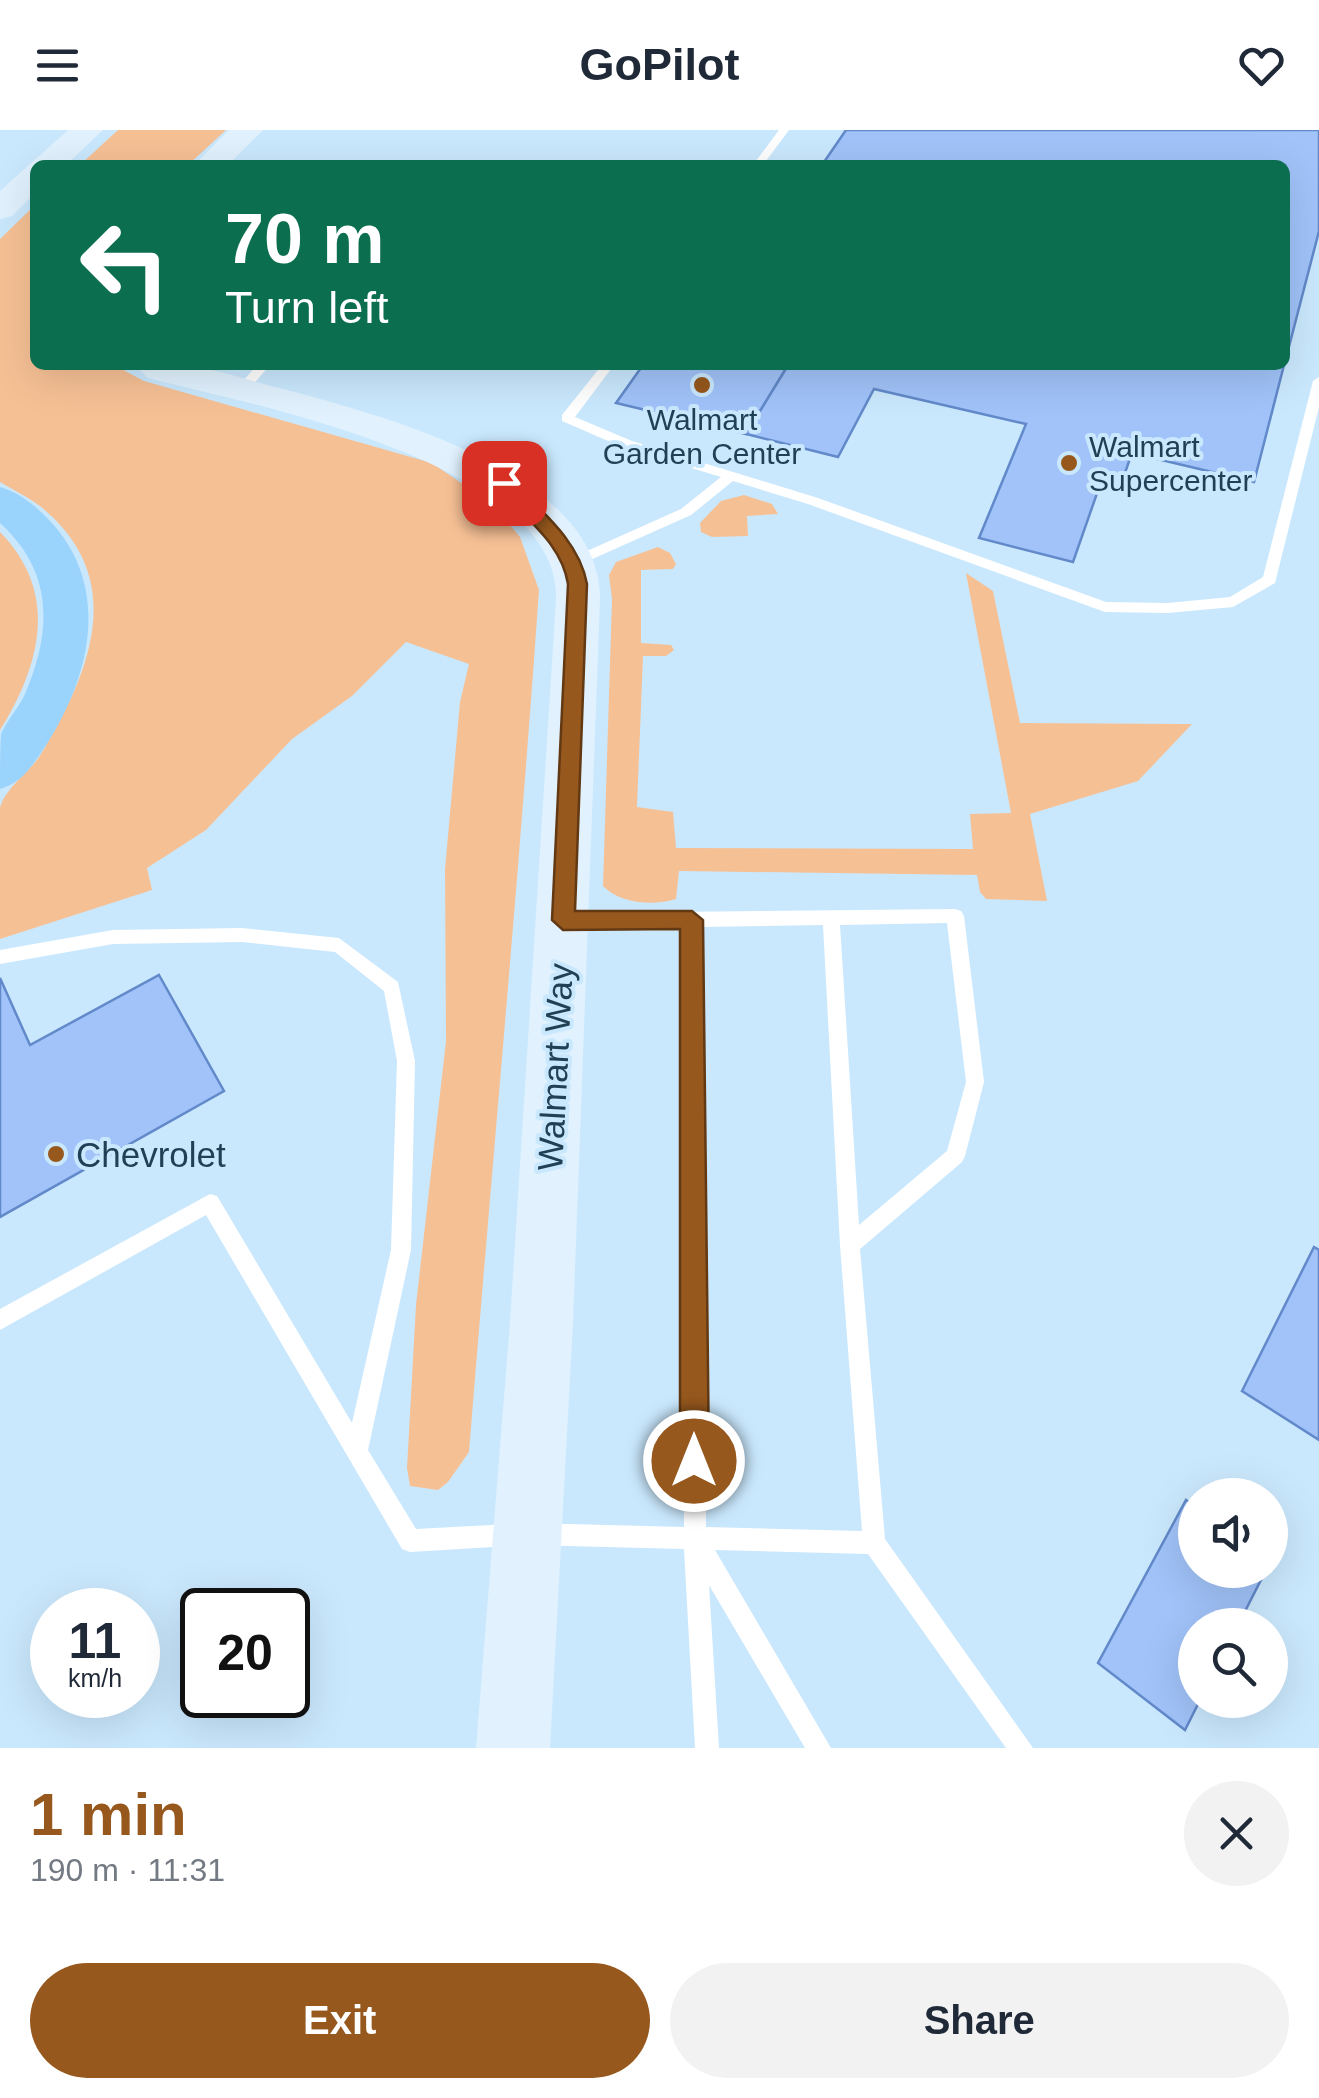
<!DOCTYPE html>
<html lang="en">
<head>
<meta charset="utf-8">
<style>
  body { margin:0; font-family:Arial,sans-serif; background:#f2f2f3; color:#1f2937; height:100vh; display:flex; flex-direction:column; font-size:38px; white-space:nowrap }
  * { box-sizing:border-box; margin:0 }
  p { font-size:32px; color:#747a83 }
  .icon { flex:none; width:55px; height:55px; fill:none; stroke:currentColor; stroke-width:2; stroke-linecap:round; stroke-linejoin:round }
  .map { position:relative; height:1618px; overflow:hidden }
  .drawer { display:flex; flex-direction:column; background:#fff; flex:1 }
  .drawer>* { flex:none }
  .top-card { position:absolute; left:30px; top:30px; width:1260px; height:210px; border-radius:15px; box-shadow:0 10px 40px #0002; background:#0b6e4f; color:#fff; overflow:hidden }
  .buttons { position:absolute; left:1178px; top:1348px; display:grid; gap:20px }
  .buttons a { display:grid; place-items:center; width:110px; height:110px; border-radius:50%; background:#fff; box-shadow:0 10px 40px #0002; font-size:50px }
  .speed { position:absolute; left:30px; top:1458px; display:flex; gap:20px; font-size:50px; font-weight:700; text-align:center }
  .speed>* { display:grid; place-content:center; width:130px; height:130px; border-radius:50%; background:#fff; box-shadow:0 10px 40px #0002; line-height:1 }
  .speed small { font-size:25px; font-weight:400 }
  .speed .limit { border:5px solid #111; border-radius:15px; background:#fff; color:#111 }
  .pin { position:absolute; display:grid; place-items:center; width:85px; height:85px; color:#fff; margin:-42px; border-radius:20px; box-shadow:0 5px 15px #0006 }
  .me { position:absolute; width:110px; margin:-55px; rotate:0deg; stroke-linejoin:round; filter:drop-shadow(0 0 8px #0008) }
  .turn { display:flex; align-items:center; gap:35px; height:210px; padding:0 30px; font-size:45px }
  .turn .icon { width:130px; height:130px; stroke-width:2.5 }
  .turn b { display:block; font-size:70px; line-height:85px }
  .round { display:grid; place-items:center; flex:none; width:105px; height:105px; border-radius:52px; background:#f2f2f3 }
  .summary { display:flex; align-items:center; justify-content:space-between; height:170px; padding:0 30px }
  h1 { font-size:60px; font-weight:700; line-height:75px; color:#96581d }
  .button { display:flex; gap:20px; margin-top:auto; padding:20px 30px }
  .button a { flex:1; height:115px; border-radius:60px; background:#96581d; color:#fff; font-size:40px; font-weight:700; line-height:115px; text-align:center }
  .button a+a { background:#f2f2f3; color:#1f2937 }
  header { display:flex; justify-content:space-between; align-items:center; height:130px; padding:0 30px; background:#fff; font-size:45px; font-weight:700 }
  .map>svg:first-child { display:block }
  .green { fill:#f6c095 }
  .building { fill:#a1c3f9; stroke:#6289c9; stroke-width:2.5 }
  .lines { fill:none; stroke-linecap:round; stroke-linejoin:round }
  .lane { fill:#fff; fill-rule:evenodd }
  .secondary { fill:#e1f2fe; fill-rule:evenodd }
  .highway { fill:#9ad3fb; fill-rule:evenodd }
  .route { fill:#96581d; stroke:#623913; stroke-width:2.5 }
  .poi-dot { fill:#96581d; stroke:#cae8fd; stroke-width:4 }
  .labels { text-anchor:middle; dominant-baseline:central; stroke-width:8; stroke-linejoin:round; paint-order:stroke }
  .far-poi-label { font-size:30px; fill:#1f4055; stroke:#cae8fd }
  .street-label { font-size:35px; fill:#1f4055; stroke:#cae8fd }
  .poi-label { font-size:35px; fill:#1f4055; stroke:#cae8fd; text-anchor:start }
</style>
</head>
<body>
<header><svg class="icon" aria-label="menu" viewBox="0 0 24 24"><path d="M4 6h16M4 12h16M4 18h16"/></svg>GoPilot<svg class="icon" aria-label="heart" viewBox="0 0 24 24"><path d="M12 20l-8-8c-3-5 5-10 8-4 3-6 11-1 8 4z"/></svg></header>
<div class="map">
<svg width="1319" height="1618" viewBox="0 0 1319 1618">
  <rect width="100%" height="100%" fill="#cae8fd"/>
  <g class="green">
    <polygon points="118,0 226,0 188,35 80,35"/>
    <path d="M35 75V235H114L144 251 432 333 492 374 520 407 539 460C519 748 492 1035 469 1322L448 1352 438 1360 410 1356 407 1338 416 1175 446 911 445 739 460 572 469 534 406 512 352 566 292 609 206 700 147 738 152 760 0 809C0 775 0 709 0 678 4 659 31 641 41 624 90 542 130 449 40 376 28 367 13 360 0 352V109Z"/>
    <polygon points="744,365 772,374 778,384 747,386 748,406 712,407 701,402 700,393 721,371"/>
    <path d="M0 402C60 463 40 536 0 600Z"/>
    <path d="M658 417 670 423 676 434 673 439 641 440V513L671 515 674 520 666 526H643L637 677 673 682 676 718 973 719 970 684 1011 683 966 443 993 461 1020 593 1192 594 1138 651 1030 684 1047 771 986 769 980 762 977 745 679 741 676 769C654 776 620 774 603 756L612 469 609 445 616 432Z"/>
  </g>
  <g class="building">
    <polygon points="846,0 1319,0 1319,101 1285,232 1285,35 822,35"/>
    <polygon points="643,235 777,235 787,237 746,304 616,273"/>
    <polygon points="777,235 1284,235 1254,352 1132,323 1121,354 1102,349 1073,432 979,408 1026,294 874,259 838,327 746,304 787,237"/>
    <polygon points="159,845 224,961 0,1087 0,848 30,915"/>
    <polygon points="1314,1117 1319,1120 1319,1310 1242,1261"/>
    <polygon points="1186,1370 1195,1377 1195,1440 1266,1440 1238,1495 1195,1495 1195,1570 1200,1570 1185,1600 1098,1533"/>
  </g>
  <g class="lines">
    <g class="lane">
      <polygon points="779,0 789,0 763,35 753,35"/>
      <polygon points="257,235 270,235 244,265 236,265 236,259"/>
      <polygon points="602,235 614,235 575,287 632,311 818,368 1106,472 1168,473 1230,467 1263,447 1313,251 1319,247 1319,277 1275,453 1233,477 1168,483 1105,482 808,374 733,351 691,385 579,435 569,435 569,429 681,379 721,347 622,317 562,291 562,285"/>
      <path d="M955 779 961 781 964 786 984 952 965 1026 962 1032 860 1119 885 1409 1033 1618H1006L868 1424 715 1420 831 1618H805L709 1455 719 1618H695L684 1419 529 1415 410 1422 402 1419 206 1085 0 1200V1179L210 1064 217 1066 352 1293 391 1120 397 931 384 861 335 822 242 812 113 814 0 834V820L113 800 242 798 339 808 398 852 415 931 411 1120 368 1320 416 1399 529 1393 684 1397 683 797H569L563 795 560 790 563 785 569 783ZM947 793 966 952 947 1021 859 1095 840 795ZM823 795 840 1115 862 1401 706 1397 701 797Z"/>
    </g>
    <g class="secondary">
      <polygon points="68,0 103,0 66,35 35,35 35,63 12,86 0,89 0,61"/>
      <polygon points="229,0 263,0 228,35 194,35"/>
      <path d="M134 235C152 235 171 233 188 235 222 241 258 253 291 261 387 287 602 344 600 470L573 1192 550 1618H476L510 1192 556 470C562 333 249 274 148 248Z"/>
    </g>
    <path class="highway" d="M0 357C20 363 36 376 50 391 111 456 91 544 48 612 34 633 24 652 0 659 0 643 0 619 1 605 6 591 19 578 25 564 52 501 54 442 0 393Z"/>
  </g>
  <path class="route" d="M504 347 510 349C540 380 579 410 587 454L575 781H692L703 790 709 1331 704 1341 694 1346 684 1341 680 1331V799L563 800 552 790 568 454C561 410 521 387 495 353Z"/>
  <g class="poi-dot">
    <circle cx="702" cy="255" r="10"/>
    <circle cx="1069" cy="333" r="10"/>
    <circle cx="56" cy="1024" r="10"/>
  </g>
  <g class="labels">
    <g class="far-poi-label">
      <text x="702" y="289">Walmart<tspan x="702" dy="34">Garden Center</tspan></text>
      <text x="1089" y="316" text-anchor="start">Walmart<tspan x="1089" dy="34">Supercenter</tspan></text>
    </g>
    <g class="street-label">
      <text transform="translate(555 937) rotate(-87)">Walmart Way</text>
    </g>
    <g class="poi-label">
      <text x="76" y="1024">Chevrolet</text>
    </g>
  </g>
</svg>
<div class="buttons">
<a><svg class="icon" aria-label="sound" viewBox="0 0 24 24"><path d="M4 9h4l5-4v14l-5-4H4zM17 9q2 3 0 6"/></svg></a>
<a><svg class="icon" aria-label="search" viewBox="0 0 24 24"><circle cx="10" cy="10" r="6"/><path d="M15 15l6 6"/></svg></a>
</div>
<div class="speed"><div>11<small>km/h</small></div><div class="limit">20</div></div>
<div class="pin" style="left:504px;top:353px;background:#d93025"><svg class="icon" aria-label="arrive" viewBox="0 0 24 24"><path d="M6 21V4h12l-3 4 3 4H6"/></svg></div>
<svg class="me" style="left:694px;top:1331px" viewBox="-20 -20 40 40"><circle r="17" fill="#96581d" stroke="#fff" stroke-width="3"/><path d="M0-11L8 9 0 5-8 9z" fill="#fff"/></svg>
<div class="top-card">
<div class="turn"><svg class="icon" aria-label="left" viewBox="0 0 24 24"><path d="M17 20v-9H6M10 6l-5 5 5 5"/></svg><div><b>70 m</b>Turn left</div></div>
</div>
</div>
<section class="drawer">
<div class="summary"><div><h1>1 min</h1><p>190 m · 11:31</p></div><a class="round"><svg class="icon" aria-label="close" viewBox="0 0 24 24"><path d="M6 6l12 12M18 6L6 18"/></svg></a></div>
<div class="button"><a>Exit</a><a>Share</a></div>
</section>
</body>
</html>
